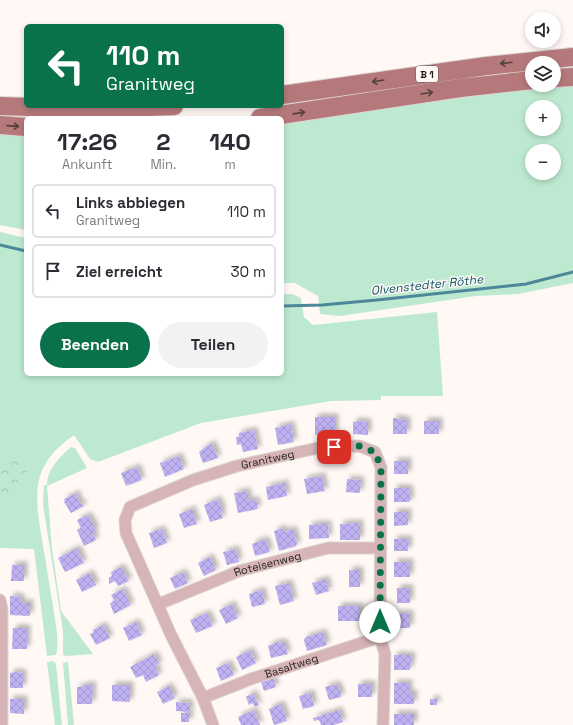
<!DOCTYPE html>
<html lang="de">
<head>
<meta charset="utf-8">
<style>
  body { margin:0; font-family:"Space Grotesk",sans-serif; background:#f2f2f3; color:#2b2b33; height:100vh; display:flex; flex-direction:column; font-size:15px; white-space:nowrap }
  * { box-sizing:border-box; margin:0 }
  p { font-size:13px; color:#7c7c81 }
  .icon { flex:none; width:22px; height:22px; fill:none; stroke:currentColor; stroke-width:2; stroke-linecap:round; stroke-linejoin:round }
  .map { position:relative; flex:1; overflow:hidden }
  .details { position:absolute; left:24px; top:116px; width:260px; height:260px; display:flex; flex-direction:column; background:#fff; border-radius:6px; box-shadow:0 2px 6px #0003 }
  .details>* { flex:none }
  .banner { position:absolute; left:24px; top:24px; width:260px; height:84px; border-radius:6px; box-shadow:0 2px 6px #0003; background:#0a724a; color:#fff; overflow:hidden }
  .fabs { position:absolute; left:525px; top:12px; display:grid; gap:8px }
  .fabs a { display:grid; place-items:center; width:36px; height:36px; border-radius:50%; background:#fff; box-shadow:0 2px 6px #0003; font-size:20px }
  .pin { position:absolute; display:grid; place-items:center; width:34px; height:34px; color:#fff; margin:-17px; border-radius:8px; box-shadow:0 2px 6px #0006 }
  .me { position:absolute; width:44px; margin:-22px; rotate:0deg; stroke-linejoin:round; filter:drop-shadow(0 0 3px #0008) }
  .turn { display:flex; align-items:center; gap:14px; height:84px; padding:0 16px; font-size:18px }
  .turn .icon { width:52px; height:52px; stroke-width:2.5 }
  .turn b { display:block; font-size:28px; line-height:34px }
  .eta { display:flex; justify-content:space-evenly; align-items:center; height:68px; text-align:center }
  .eta b { font-size:24px; font-weight:800; line-height:28px }
  .cta { display:flex; gap:8px; margin-top:auto; padding:8px 16px }
  .cta a { flex:1; height:46px; border-radius:24px; background:#0a724a; color:#fff; font-size:16px; font-weight:800; line-height:46px; text-align:center }
  .cta a+a { background:#f2f2f3; color:#2b2b33 }
  ul { padding:0; list-style:none }
  li { display:flex; align-items:center; gap:12px; height:54px; margin:0 8px 6px; padding:0 8px; border:2px solid #e1e1e2; border-radius:6px }
  li div { flex:1 }
  li b { display:block; font-size:15px }
  li em { font-style:normal }
  .map>svg:first-child { display:block }
  .grass { fill:#bde9d0; fill-rule:evenodd }
  .park { fill:url(#park-crowns) }
  .lines { fill:none; stroke-linecap:round; stroke-linejoin:round }
  .stream { stroke:#4c8899; stroke-width:3 }
  .building { fill:url(#building-cross-hatch); filter:url(#shadow) }
  .minor-casing { stroke:#dcd5d3; stroke-width:13 }
  .primary-casing { stroke:#dcd5d3; stroke-width:20 }
  .minor { stroke:#d7b4b5; stroke-width:11 }
  .primary { stroke:#b6797b; stroke-width:18 }
  .oneway { stroke:#563e3f }
  .route { stroke:#0a724a; stroke-width:7; stroke-dasharray:0 12.6 }
  .labels { text-anchor:middle; dominant-baseline:central; stroke-width:3; stroke-linejoin:round; paint-order:stroke }
  .shield { fill:#fff8f5; stroke:#64605e; stroke-width:1 }
  .shield-label { font-size:10px; font-weight:bold; fill:#221f1e }
  .street-label { font-size:11px; fill:#221f1e; stroke:#fff8f5 }
  .water-label { font-size:12px; font-style:italic; fill:#085567; stroke:#fff8f5 }
</style>
</head>
<body>
<div class="map">
<svg width="573" height="725" viewBox="0 0 573 725">
  <defs>
    <pattern id="park-crowns" width="20" height="18" patternUnits="userSpaceOnUse"><rect width="20" height="18" fill="#bde9d0"/><path d="M2 6a3 3 0 1 1 6 0M12 15a3 3 0 1 1 6 0" fill="none" stroke="#a2c7b2"/></pattern>
    <pattern id="building-cross-hatch" width="8" height="8" patternUnits="userSpaceOnUse"><rect width="8" height="8" fill="#beb1f1"/><path d="M0 0l8 8M0 8l8-8" fill="none" stroke="#a398ce"/></pattern>
    <filter id="shadow"><feDropShadow dx="3.5" dy="-3.5" stdDeviation="2" flood-color="#0004"/></filter>
  </defs>
  <rect width="100%" height="100%" fill="#fff8f5"/>
  <g class="grass">
    <path d="M573 83V283L518 294 476 296 340 316 320 314 318 296 295 283H282V121L503 89ZM532 107H554V129H532ZM532 151H554V173H532Z"/>
    <polygon points="0,131 26,133 26,230 0,225"/>
    <path d="M0 232 26 238V374H282V294H292L301 298 304 317 313 325 437 312 443 396H381V400L331 401 201 423 98 462 90 459 74 435C31 465 34 493 42 540 46 562 49 584 53 606 55 622 60 640 56 655L47 656 34 549 0 548Z"/>
    <path d="M71 447 75 448 87 468 47 486 52 549 61 611 93 654 66 656 63 655V631L43 505 44 485H47C47 469 60 457 71 447Z"/>
    <polygon points="53,661 56,664 62,725 55,725 47,662"/>
    <polygon points="68,662 74,725 68,725 63,663"/>
  </g>
  <polygon class="park" points="4,456 27,466 27,483 8,502 0,498 0,457"/>
  <g class="lines">
    <g class="stream">
      <polyline points="0,245 26,251"/>
      <polyline points="282,306 322,305 377,300 526,284 573,272"/>
    </g>
  </g>
  <g class="building">
    <rect x="315" y="417" width="20" height="18"/>
    <polygon points="393,418 407,420 407,434 393,434"/>
    <polygon points="359,421 368,422 368,435 353,434 353,422"/>
    <rect x="424" y="421" width="15" height="13"/>
    <polygon points="291,424 294,442 278,445 275,428"/>
    <polygon points="254,430 258,449 243,452 241,444 237,445 236,437 239,437 239,433"/>
    <polygon points="210,444 213,445 218,458 203,463 199,452"/>
    <polygon points="179,456 184,469 165,477 160,463"/>
    <rect x="394" y="461" width="14" height="13"/>
    <polygon points="137,467 142,480 126,486 121,473"/>
    <polygon points="322,476 325,491 307,494 304,479"/>
    <polygon points="347,479 361,480 360,493 346,492"/>
    <polygon points="285,483 287,496 268,500 266,487"/>
    <polygon points="394,488 409,488 411,500 409,502 394,502"/>
    <polygon points="247,491 249,501 256,500 258,509 238,513 234,493"/>
    <polygon points="76,493 80,504 82,503 84,506 71,513 64,502 65,501 64,499"/>
    <polygon points="218,499 223,512 221,513 223,518 210,522 204,505"/>
    <polygon points="192,509 197,524 184,528 179,514"/>
    <polygon points="394,512 408,512 408,525 394,526"/>
    <polygon points="88,515 96,530 93,532 96,540 84,546 77,530 81,528 77,520"/>
    <polygon points="358,523 360,524 360,540 340,540 340,524"/>
    <polygon points="322,524 328,524 329,538 309,539 309,525"/>
    <polygon points="283,528 284,532 293,529 297,543 296,546 279,551 274,531"/>
    <polygon points="162,529 167,543 154,548 149,533"/>
    <polygon points="394,539 408,539 409,540 408,551 394,551"/>
    <polygon points="262,540 266,540 270,552 255,556 252,544"/>
    <polygon points="77,548 84,563 65,572 58,558"/>
    <polygon points="236,549 239,562 227,565 223,552"/>
    <polygon points="210,557 216,570 204,576 198,563"/>
    <rect x="394" y="562" width="16" height="15"/>
    <polygon points="12,565 24,565 24,581 11,581"/>
    <polygon points="121,567 129,581 118,586 115,581 109,584 109,578 112,576 111,572"/>
    <rect x="349" y="570" width="11" height="17"/>
    <polygon points="183,572 188,583 175,589 170,578"/>
    <polygon points="90,573 96,585 82,592 76,580"/>
    <polygon points="326,579 329,591 316,595 312,583"/>
    <polygon points="289,583 294,601 280,605 275,586"/>
    <rect x="397" y="588" width="13" height="15"/>
    <polygon points="123,589 131,605 114,614 110,604 114,600 111,595"/>
    <polygon points="262,590 265,604 252,607 249,594"/>
    <polygon points="10,596 21,597 21,603 30,603 30,616 10,615"/>
    <polygon points="232,604 238,618 226,624 219,610"/>
    <rect x="338" y="606" width="22" height="15"/>
    <polygon points="207,613 213,626 196,633 190,620"/>
    <polygon points="406,613 410,614 410,628 396,628 396,614"/>
    <polygon points="136,622 142,635 129,641 123,628"/>
    <polygon points="103,625 110,638 96,645 90,634 94,632 93,630"/>
    <polygon points="13,628 27,628 27,649 12,649"/>
    <polygon points="323,632 327,645 307,651 304,640 306,637"/>
    <polygon points="278,642 279,643 284,642 288,654 271,658 268,646"/>
    <polygon points="250,650 256,663 242,670 236,657"/>
    <polygon points="154,654 159,664 155,666 159,675 146,682 143,675 136,678 130,667"/>
    <polygon points="394,655 410,655 412,657 410,670 394,670"/>
    <polygon points="228,663 234,675 221,681 216,668"/>
    <polygon points="15,672 23,673 23,688 10,688 10,673"/>
    <polygon points="273,678 276,687 264,691 261,682"/>
    <polygon points="394,683 409,683 409,693 414,693 414,704 394,704"/>
    <polygon points="337,684 341,693 341,697 329,700 325,687"/>
    <rect x="358" y="684" width="14" height="13"/>
    <polygon points="85,685 93,685 92,704 77,704 77,687 82,687"/>
    <polygon points="112,685 130,685 130,702 112,701"/>
    <polygon points="169,686 175,698 163,704 157,692"/>
    <polygon points="253,693 259,705 255,707 253,703 249,705 246,697"/>
    <polygon points="311,693 314,706 303,709 299,696"/>
    <polygon points="10,699 24,699 24,714 10,713"/>
    <rect x="430" y="699" width="7" height="6"/>
    <polygon points="176,702 190,703 190,712 176,711"/>
    <polygon points="277,705 282,705 287,721 274,725 269,709"/>
    <polygon points="254,710 260,725 241,725 238,717"/>
    <polygon points="339,710 343,722 334,725 321,725 319,720 314,721 313,718"/>
    <polygon points="181,713 190,713 189,722 181,722"/>
    <rect x="394" y="714" width="20" height="11"/>
  </g>
  <g class="lines">
    <defs>
      <g id="minor">
        <polyline points="0,600 2,609 2,725"/>
        <path id="s1" d="M159 604 239 571 328 548H381"/>
        <path id="s2" d="M203 698 251 679 380 637"/>
        <path id="s3" d="M213 725 203 698 171 635 126 533 125 520 130 507 193 480 237 466 322 447 359 446 375 452 381 467 380 637 385 654 383 725"/>
      </g>
      <g id="primary">
        <polyline points="554,78 573,77"/>
        <polyline points="282,95 486,66 573,57"/>
        <polyline points="0,106 92,109 174,106"/>
        <polyline points="260,118 460,88 532,80"/>
        <polyline points="0,125 26,127"/>
      </g>
    </defs>
    <use href="#minor" class="minor-casing"/>
    <use href="#primary" class="primary-casing"/>
    <use href="#minor" class="minor"/>
    <use href="#primary" class="primary"/>
  </g>
  <defs><path id="oneway-shaft" d="M-6 0H5M1.5-3L5.5 0L1.5 3" fill="none" stroke-width="1.6" stroke-linecap="round" stroke-linejoin="round"/></defs>
  <g class="oneway">
    <use href="#oneway-shaft" transform="translate(506 63) rotate(173)"/>
    <use href="#oneway-shaft" transform="translate(378 81) rotate(171)"/>
    <use href="#oneway-shaft" transform="translate(427 93) rotate(-9)"/>
    <use href="#oneway-shaft" transform="translate(299 113) rotate(-8)"/>
    <use href="#oneway-shaft" transform="translate(13 126) rotate(4)"/>
  </g>
  <g class="lines">
    <polyline class="route" points="334,447 359,446 375,452 381,467 380,622"/>
  </g>
  <g class="labels">
    <rect class="shield" x="416" y="66" width="22" height="16" rx="3"/>
    <g class="shield-label">
      <text x="427" y="74">B 1</text>
    </g>
    <g class="street-label">
      <text stroke="none"><textPath href="#s3" startOffset="384">Granitweg</textPath></text>
      <text stroke="none"><textPath href="#s1" startOffset="116">Roteisenweg</textPath></text>
      <text stroke="none"><textPath href="#s2" startOffset="94">Basaltweg</textPath></text>
    </g>
    <g class="water-label">
      <text transform="translate(427 285) rotate(-6)">Olvenstedter Röthe</text>
    </g>
  </g>
</svg>
<div class="fabs">
<a><svg class="icon" aria-label="sound" viewBox="0 0 24 24"><path d="M4 9h4l5-4v14l-5-4H4zM17 9q2 3 0 6"/></svg></a>
<a><svg class="icon" aria-label="layers" viewBox="0 0 24 24"><path d="M12 4l9 5-9 5-9-5zM3 14l9 5 9-5"/></svg></a>
<a>+</a>
<a>−</a>
</div>
<div class="pin" style="left:334px;top:447px;background:#d93025"><svg class="icon" aria-label="arrive" viewBox="0 0 24 24"><path d="M6 21V4h12l-3 4 3 4H6"/></svg></div>
<svg class="me" style="left:380px;top:622px" viewBox="-20 -20 40 40"><circle r="19" fill="#fff"/><path d="M0-13L10 11 0 6-10 11z" fill="#0a724a"/></svg>
<div class="banner">
<div class="turn"><svg class="icon" aria-label="left" viewBox="0 0 24 24"><path d="M17 20v-9H6M10 6l-5 5 5 5"/></svg><div><b>110 m</b>Granitweg</div></div>
</div>
<section class="details">
<div class="eta">
<div><b>17:26</b><p>Ankunft</p></div>
<div><b>2</b><p>Min.</p></div>
<div><b>140</b><p>m</p></div>
</div>
<ul>
<li><svg class="icon" aria-label="left" viewBox="0 0 24 24"><path d="M17 20v-9H6M10 6l-5 5 5 5"/></svg><div><b>Links abbiegen</b><p>Granitweg</p></div><em>110 m</em></li>
<li><svg class="icon" aria-label="arrive" viewBox="0 0 24 24"><path d="M6 21V4h12l-3 4 3 4H6"/></svg><div><b>Ziel erreicht</b></div><em>30 m</em></li>
</ul>
<div class="cta"><a>Beenden</a><a>Teilen</a></div>
</section>
</div>
</body>
</html>
